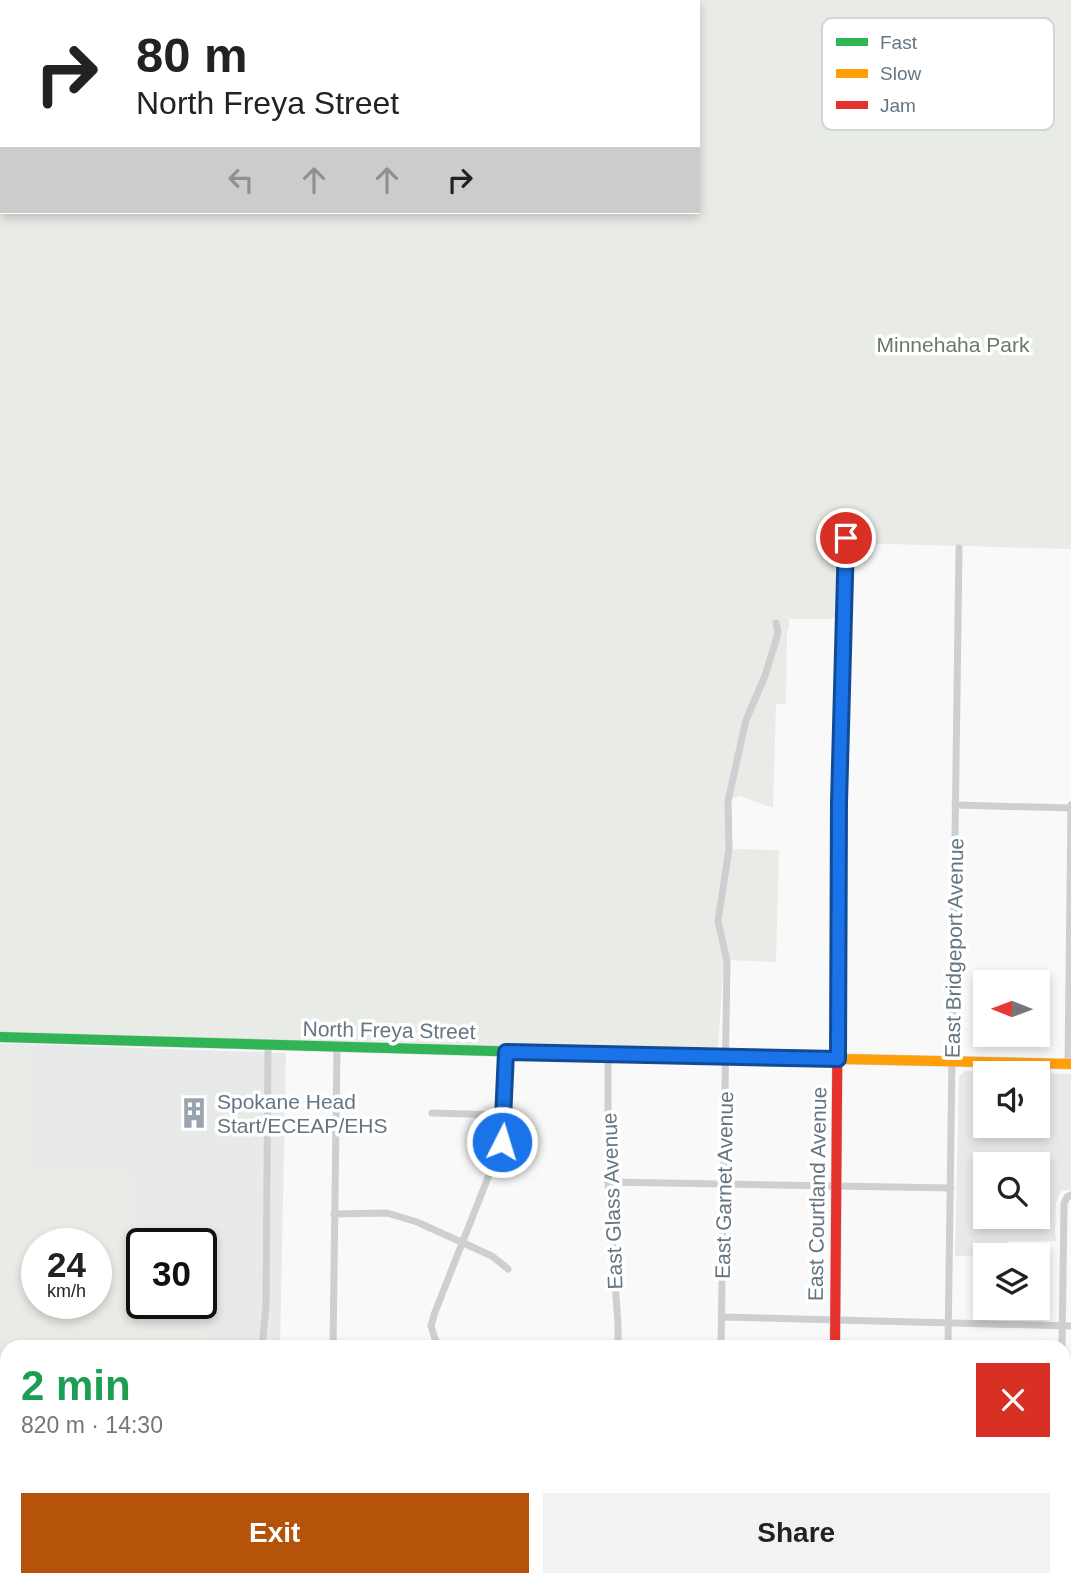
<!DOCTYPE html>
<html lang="en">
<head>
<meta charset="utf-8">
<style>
  body { margin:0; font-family:Helvetica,sans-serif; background:#f2f2f2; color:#222; height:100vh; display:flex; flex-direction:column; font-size:26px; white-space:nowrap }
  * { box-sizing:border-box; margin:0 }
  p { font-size:23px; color:#767676 }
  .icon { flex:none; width:38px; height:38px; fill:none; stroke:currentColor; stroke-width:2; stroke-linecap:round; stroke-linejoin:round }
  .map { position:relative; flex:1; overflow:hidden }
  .details { position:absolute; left:0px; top:1340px; width:1071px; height:247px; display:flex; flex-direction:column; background:#fff; border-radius:21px 21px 0 0; box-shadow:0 4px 10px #0003 }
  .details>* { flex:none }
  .guide { position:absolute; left:0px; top:0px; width:700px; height:214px; box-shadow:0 4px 10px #0003; background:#fff; color:#222; overflow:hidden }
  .needle { width:46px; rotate:271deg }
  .fabs { position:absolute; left:973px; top:970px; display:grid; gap:14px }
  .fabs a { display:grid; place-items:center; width:77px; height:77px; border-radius:0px; background:#fff; box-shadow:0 4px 10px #0003; font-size:35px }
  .speed { position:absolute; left:21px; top:1228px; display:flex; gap:14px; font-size:35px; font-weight:700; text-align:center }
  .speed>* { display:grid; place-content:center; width:91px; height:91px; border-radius:50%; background:#fff; box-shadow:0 4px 10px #0003; line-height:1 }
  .speed small { font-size:18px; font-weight:400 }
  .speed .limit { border:4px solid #111; border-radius:10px; background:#fff; color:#111 }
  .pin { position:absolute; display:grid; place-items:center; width:60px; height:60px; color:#fff; margin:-30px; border:4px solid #fff; border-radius:50%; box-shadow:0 2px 7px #0007 }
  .me { position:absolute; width:77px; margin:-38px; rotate:5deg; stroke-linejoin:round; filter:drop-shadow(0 0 5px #0008) }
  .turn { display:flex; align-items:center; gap:24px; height:147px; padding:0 21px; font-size:32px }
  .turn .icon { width:91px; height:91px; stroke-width:2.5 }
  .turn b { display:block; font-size:49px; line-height:60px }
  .lanes { display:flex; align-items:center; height:66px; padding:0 21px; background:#0003; justify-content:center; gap:35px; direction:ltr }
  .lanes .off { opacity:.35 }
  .round { display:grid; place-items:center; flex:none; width:74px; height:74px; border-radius:0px; background:#f2f2f2 }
  .headline { display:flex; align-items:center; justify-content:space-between; height:119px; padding:0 21px }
  h1 { font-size:42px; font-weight:700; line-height:52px; color:#1e9e55 }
  .cta { display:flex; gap:14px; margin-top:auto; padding:14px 21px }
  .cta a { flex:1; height:80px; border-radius:0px; background:#b45309; color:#fff; font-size:28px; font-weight:700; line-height:80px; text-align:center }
  .cta a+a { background:#f2f2f2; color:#222 }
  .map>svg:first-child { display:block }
  .built { fill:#e8e9e9; fill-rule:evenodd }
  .green { fill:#e8ebe6; fill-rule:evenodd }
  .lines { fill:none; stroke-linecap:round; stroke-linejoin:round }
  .fast-casing { stroke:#d5d6d7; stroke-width:11 }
  .slow-casing { stroke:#d5d6d7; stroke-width:11 }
  .jam-casing { stroke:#d5d6d7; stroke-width:11 }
  .street { stroke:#cecfd0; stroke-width:7 }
  .fast { stroke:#30b455; stroke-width:10 }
  .slow { stroke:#ff9f0a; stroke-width:10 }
  .jam { stroke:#e5322d; stroke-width:10 }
  .rail { stroke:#c3c5c6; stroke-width:2.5; stroke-dasharray:10 5; stroke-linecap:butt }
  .route-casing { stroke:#114b97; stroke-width:18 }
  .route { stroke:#1a73e8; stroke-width:12 }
  .labels { text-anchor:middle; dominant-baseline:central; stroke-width:7; stroke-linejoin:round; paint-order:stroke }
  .park-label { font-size:21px; fill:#687a64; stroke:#fff }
  .street-label { font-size:21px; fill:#657683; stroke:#fff }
  .poi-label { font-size:21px; fill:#657683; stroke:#fff; text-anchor:start }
  .key { fill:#fff; stroke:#d1d6da; stroke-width:2 }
  .key-label { font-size:19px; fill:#657683 }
</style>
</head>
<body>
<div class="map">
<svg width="1071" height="1587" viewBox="0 0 1071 1587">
  <rect width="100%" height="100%" fill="#f9f9f9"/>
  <g class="built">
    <path d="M31 1044 286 1053 280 1347H204L205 1315 127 1312 129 1173 28 1170ZM142 1244H201V1304H142Z"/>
    <path d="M965 1071 1071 1074V1190L1061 1191 1056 1203 1055 1234 1058 1241H1008L1007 1255 955 1256 959 1077ZM985 1073H1038V1125H985ZM985 1164H1038V1216H985Z"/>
  </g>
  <g class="green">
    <path d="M0 0H1071V549L850 543V533H838L837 615 831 619H789V629L787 631 786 704H776L773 808 740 796 731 799 732 849 779 850 776 962 724 960 718 1046 711 1052 0 1032ZM2 2H698V212H2Z"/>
    <path d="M0 1044H31L28 1170 129 1172 127 1312 205 1315 204 1347 7 1348V1510H0ZM37 1244H96V1304H37Z"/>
  </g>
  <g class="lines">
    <defs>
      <g id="fast">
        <polyline points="0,1037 531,1052"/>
        <polyline points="1064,1537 1071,1536"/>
        <polyline points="0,1578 7,1579"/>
      </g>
      <g id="slow">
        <polyline points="839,843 846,538"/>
        <polyline points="531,1052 1071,1064"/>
        <polyline points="1064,1559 1071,1559"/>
        <polyline points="652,1587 751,1580"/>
      </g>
      <g id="jam">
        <polyline points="835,1348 839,843"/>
        <polyline points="30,1580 240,1587 427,1580"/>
      </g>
    </defs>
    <use href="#fast" class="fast-casing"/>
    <use href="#slow" class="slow-casing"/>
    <use href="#jam" class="jam-casing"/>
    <g class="street">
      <polyline points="955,805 1071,808"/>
      <polyline points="608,1054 608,1182 618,1325 618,1348"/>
      <polyline points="1068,1064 1071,805"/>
      <polyline points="432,1113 505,1115"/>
      <polyline points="608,1182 951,1188"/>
      <polyline points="334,1214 387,1213 417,1222 492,1256 508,1269"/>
      <polyline points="721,1317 1071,1326"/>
      <polyline points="262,1348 266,1305 268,1046"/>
      <polyline points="333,1348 337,1047"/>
      <polyline points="438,1348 431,1326 435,1312 502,1142 506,1052"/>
      <polyline points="721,1348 727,961 718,921 729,849 728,801 746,720 765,676 776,640 778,632 776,623"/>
      <polyline points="948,1348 959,548"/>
      <polyline points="1062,1348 1064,1204 1067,1197 1071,1195"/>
      <polyline points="1064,1455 1071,1456"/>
    </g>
    <use href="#fast" class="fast"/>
    <use href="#slow" class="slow"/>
    <use href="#jam" class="jam"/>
    <polyline class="rail" points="0,1536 7,1537"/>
  </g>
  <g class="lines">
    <defs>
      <polyline id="route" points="502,1142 506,1052 838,1059 839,803 846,538"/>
    </defs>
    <use href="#route" class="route-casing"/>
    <use href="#route" class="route"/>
  </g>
  <defs>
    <symbol id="building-bare" viewBox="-9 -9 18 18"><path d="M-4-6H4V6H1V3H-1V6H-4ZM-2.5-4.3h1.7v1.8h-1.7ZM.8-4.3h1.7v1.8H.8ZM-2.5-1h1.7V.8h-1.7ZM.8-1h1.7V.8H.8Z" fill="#99a4ac" stroke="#fff" stroke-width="2.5" paint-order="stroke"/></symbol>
  </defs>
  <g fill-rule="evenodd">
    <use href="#building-bare" x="172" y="1091" width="44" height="44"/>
  </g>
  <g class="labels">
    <g class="park-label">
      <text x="953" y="344">Minnehaha Park</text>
    </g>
    <g class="street-label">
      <text transform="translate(954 948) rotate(-89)">East Bridgeport Avenue</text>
      <text transform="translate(389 1030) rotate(1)">North Freya Street</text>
      <text transform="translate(724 1185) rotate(-89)">East Garnet Avenue</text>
      <text transform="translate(817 1194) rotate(-89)">East Courtland Avenue</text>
      <text transform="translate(612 1201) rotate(-92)">East Glass Avenue</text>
    </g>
    <g class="poi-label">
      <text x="217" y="1101">Spokane Head<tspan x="217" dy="24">Start/ECEAP/EHS</tspan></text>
    </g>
  </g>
  <rect x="822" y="18" width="232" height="112" rx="10" class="key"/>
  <rect x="836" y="38" width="32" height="8" fill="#30b455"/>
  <rect x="836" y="69" width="32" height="9" fill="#ff9f0a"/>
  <rect x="836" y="101" width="32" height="8" fill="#e5322d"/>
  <g class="key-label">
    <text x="880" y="49">Fast</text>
    <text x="880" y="80">Slow</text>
    <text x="880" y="112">Jam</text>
  </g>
</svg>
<div class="fabs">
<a><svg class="needle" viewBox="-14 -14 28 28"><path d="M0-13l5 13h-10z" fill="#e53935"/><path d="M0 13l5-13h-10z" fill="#767676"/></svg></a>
<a><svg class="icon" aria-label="sound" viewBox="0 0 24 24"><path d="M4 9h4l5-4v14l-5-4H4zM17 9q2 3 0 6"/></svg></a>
<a><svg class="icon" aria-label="search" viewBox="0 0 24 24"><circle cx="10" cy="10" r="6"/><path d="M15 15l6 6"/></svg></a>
<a><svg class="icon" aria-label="layers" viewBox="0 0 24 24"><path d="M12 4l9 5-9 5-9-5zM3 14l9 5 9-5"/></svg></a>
</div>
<div class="speed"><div>24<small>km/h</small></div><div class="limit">30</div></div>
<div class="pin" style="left:846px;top:538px;background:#d93025"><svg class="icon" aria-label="arrive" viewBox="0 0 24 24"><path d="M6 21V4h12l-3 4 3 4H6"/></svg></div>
<svg class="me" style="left:502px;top:1142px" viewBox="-20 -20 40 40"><circle r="17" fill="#1a73e8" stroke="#fff" stroke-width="3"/><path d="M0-11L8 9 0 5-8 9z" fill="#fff"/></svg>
<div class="guide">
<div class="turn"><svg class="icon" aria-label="right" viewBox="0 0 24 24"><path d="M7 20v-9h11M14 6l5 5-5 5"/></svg><div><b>80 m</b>North Freya Street</div></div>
<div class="lanes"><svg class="icon off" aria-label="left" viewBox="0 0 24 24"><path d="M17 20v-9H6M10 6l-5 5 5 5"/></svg><svg class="icon off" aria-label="ahead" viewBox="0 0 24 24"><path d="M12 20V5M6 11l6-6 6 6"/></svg><svg class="icon off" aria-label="ahead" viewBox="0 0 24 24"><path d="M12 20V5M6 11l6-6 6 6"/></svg><svg class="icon" aria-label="right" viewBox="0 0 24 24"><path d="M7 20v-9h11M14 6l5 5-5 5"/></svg></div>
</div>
<section class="details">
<div class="headline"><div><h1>2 min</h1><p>820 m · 14:30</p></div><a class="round" style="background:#d93025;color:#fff"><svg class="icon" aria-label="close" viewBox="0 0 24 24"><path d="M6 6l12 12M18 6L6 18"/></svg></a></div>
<div class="cta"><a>Exit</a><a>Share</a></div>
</section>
</div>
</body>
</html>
